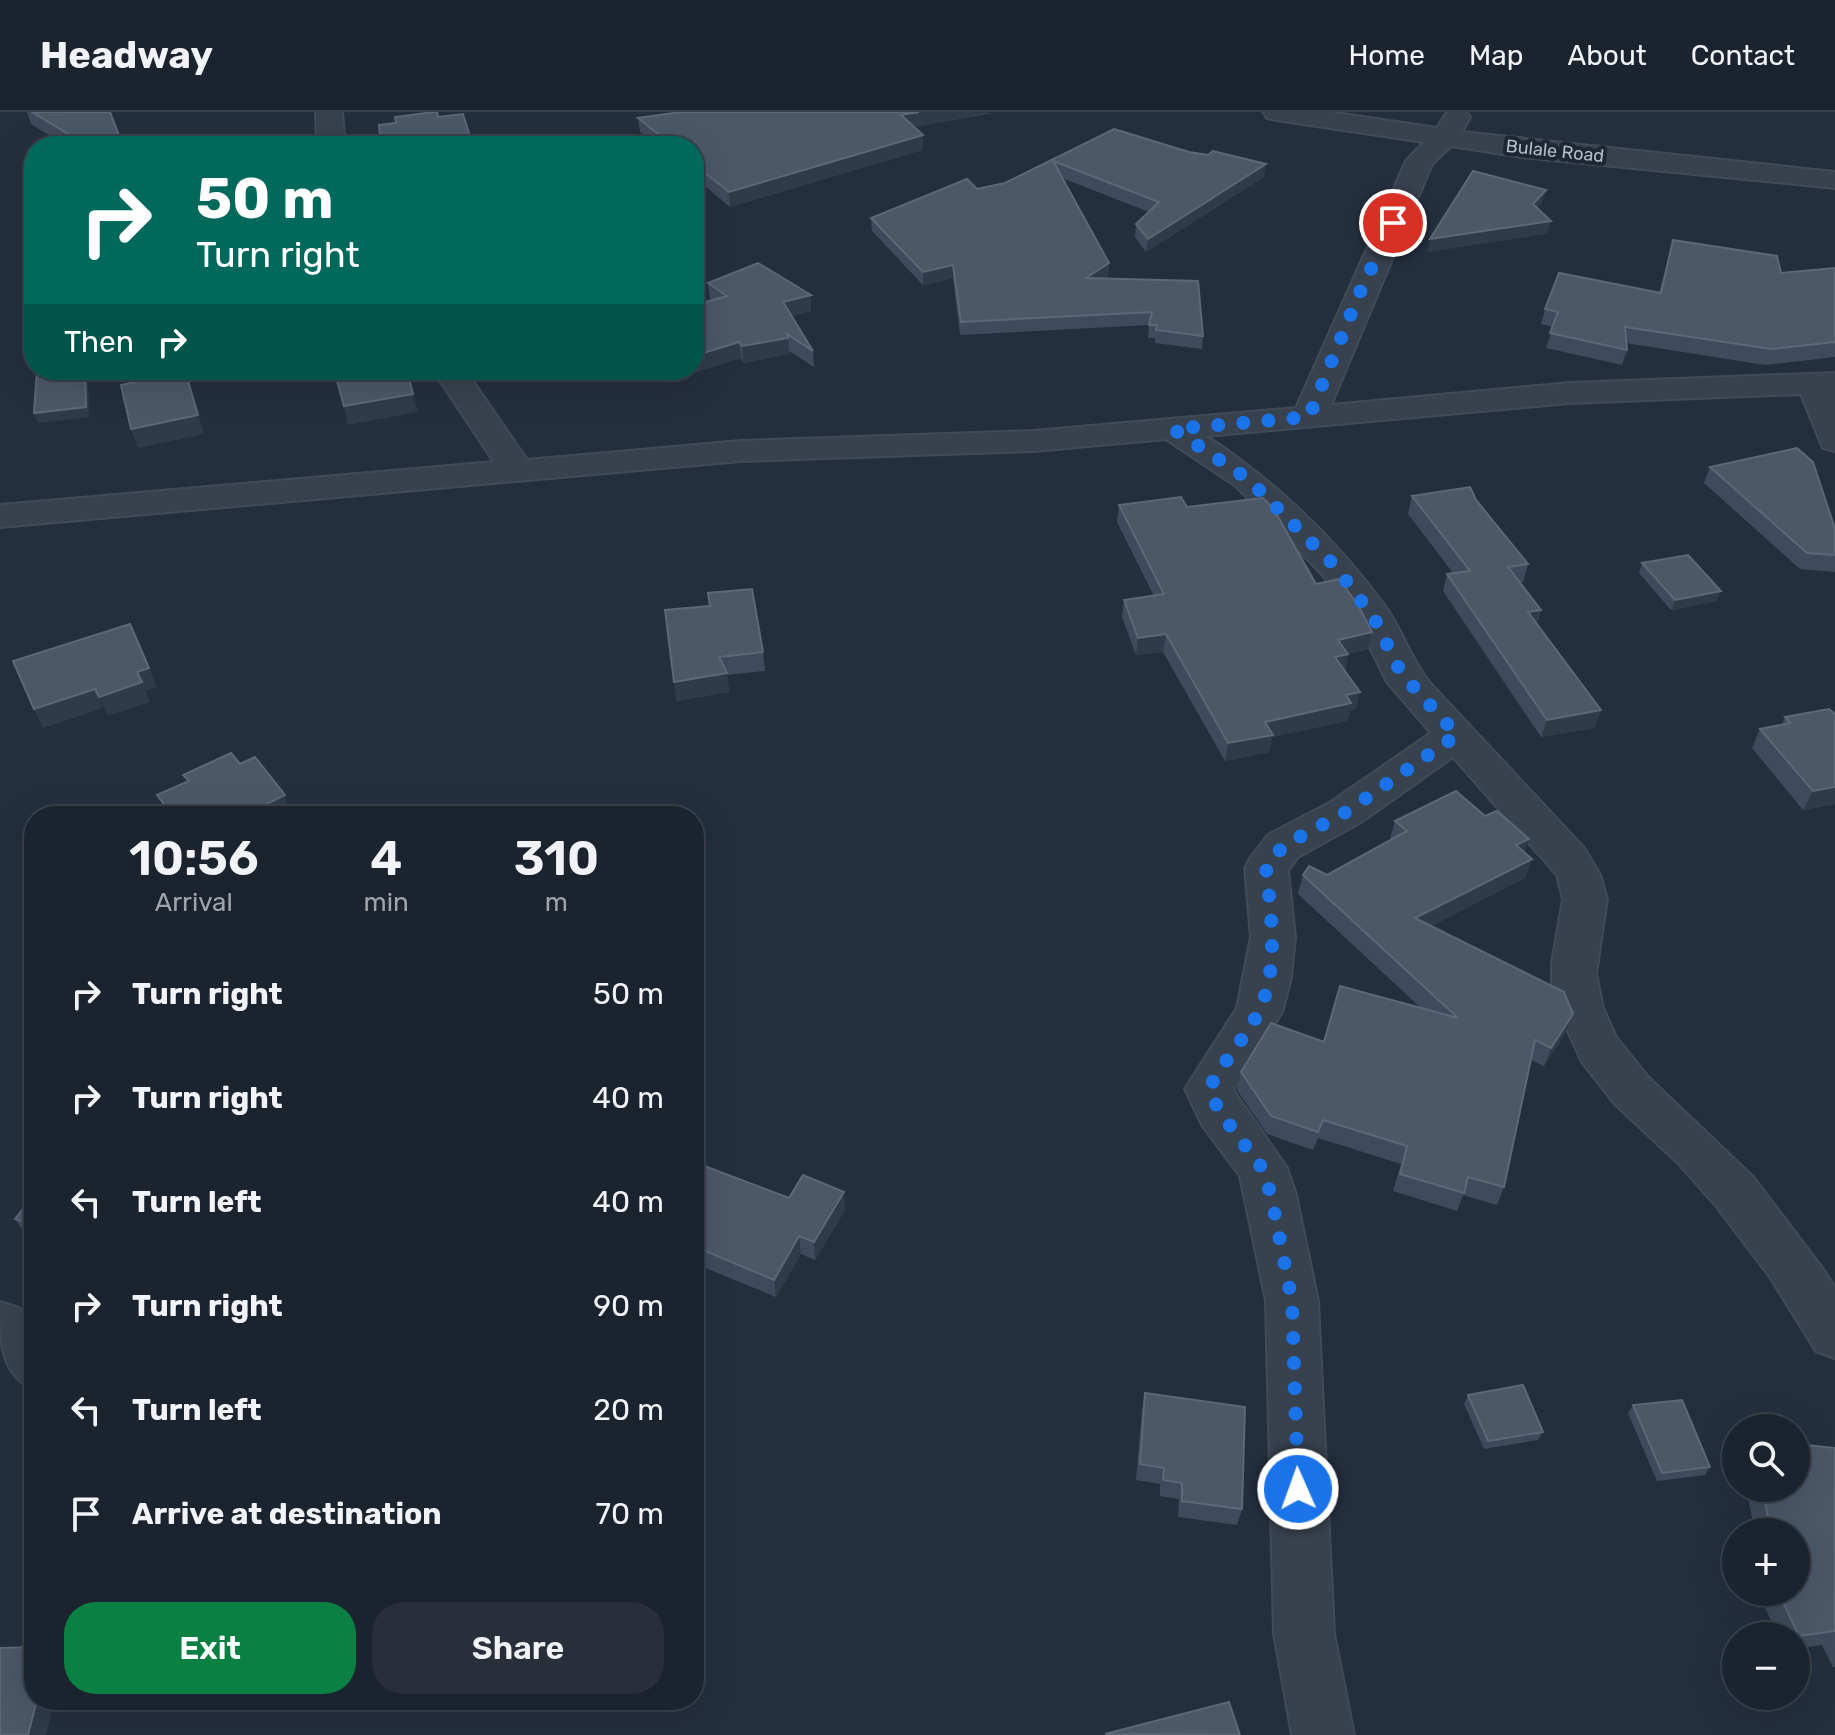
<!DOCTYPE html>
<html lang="en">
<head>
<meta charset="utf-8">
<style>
  body { margin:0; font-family:Rubik,sans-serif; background:#282f3a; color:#f1f3f6; height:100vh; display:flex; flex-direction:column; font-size:30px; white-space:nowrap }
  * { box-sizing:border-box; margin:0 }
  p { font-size:26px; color:#a0a4aa }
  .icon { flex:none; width:44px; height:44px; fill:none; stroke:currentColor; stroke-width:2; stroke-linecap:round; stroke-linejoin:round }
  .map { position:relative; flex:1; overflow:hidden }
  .drawer { position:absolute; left:24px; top:694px; width:680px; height:904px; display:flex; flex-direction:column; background:#1b232e; border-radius:32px; box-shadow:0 8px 32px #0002,0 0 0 2px #39404a }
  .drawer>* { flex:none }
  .banner { position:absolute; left:24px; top:24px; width:680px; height:244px; border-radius:32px; box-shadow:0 8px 32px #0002,0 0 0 2px #39404a; background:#00695c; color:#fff; overflow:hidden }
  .fabs { position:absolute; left:1722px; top:1302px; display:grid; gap:16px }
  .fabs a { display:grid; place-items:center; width:88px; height:88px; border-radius:50%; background:#1b232e; box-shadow:0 8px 32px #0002,0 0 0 2px #39404a; font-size:40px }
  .pin { position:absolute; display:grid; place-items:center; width:68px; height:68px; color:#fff; margin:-34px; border:4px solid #fff; border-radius:50%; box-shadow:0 2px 8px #0007 }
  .me { position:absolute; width:88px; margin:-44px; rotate:358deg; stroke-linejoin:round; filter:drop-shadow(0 0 6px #0008) }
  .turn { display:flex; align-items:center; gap:28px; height:168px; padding:0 40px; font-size:36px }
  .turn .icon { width:104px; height:104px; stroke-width:2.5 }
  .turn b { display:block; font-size:56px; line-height:68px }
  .then { display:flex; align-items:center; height:76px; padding:0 40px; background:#0003; gap:16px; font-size:30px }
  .eta { display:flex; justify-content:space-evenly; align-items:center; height:136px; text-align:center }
  .eta b { font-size:48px; font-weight:600; line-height:56px }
  .action { display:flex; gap:16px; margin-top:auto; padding:16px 40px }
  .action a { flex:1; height:92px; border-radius:32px; background:#0b8043; color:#fff; font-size:32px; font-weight:600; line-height:92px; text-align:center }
  .action a+a { background:#282f3a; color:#f1f3f6 }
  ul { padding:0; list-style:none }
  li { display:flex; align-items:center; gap:24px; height:104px; padding:0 40px }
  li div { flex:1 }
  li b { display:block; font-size:30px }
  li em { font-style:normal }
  header { display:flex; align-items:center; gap:48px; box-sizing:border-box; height:112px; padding:0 40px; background:#1b232e; border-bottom:2px solid #39404a }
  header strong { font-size:38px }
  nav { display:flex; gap:44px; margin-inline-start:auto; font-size:28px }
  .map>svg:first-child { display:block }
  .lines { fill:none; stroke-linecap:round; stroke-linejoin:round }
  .minor-casing { stroke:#414a57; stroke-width:4 }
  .minor { fill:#38414e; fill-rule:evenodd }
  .wall { fill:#3f4b5c }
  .shaded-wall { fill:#2f3b4b }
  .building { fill:#4b5868; stroke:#5c6777; stroke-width:2 }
  .route { stroke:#1a73e8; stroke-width:14; stroke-dasharray:0 25.2 }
  .labels { text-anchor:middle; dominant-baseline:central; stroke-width:8; stroke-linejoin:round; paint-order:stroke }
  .far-street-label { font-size:18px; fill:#b4bcc9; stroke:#1d2633 }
</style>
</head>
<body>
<header>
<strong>Headway</strong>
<nav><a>Home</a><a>Map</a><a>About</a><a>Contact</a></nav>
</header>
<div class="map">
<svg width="1835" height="1623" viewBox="0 0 1835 1623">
  <rect width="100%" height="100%" fill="#242f3e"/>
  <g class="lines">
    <defs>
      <g id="minor">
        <polygon points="316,0 342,0 345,34 317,34"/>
        <path d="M1263 0H1329L1437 16 1447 0H1467L1470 5 1462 20 1835 60V76L1522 45 1451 34 1432 52 1331 293 1570 271 1835 261V339L1823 336 1801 282 1570 291 1206 324C1276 370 1337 428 1387 497 1403 520 1411 548 1430 571L1584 736 1600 763 1607 787 1596 862 1603 896 1616 925 1648 965 1753 1065 1823 1157 1835 1176V1246L1816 1239 1770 1165 1717 1095 1679 1052 1615 992 1582 950 1562 906 1552 873V851L1563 787 1557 763 1453 645 1361 710 1298 745 1288 758 1295 825 1291 866 1282 900 1233 978 1287 1056 1296 1083 1318 1189 1334 1522 1354 1623H1292L1274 1522 1266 1189 1240 1064 1202 1013 1185 977 1237 896 1251 825 1245 756 1251 745 1268 723 1331 690 1431 621 1387 570 1357 509 1322 462 1236 374 1166 327 1034 339 741 349 0 415V393L494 350 433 258H465L527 348 741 329 1034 319 1296 296 1406 49 1424 30 1276 8 1267 6Z"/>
        <path d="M0 1190 19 1196 34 1215V1278C0 1261 0 1230 0 1190Z"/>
      </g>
    </defs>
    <use href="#minor" class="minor-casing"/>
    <use href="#minor" class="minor"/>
  </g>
  <g class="wall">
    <polygon points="27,0 110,0 123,34 60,30 31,12"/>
    <polygon points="992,1 914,15 923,23 922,38 730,95 694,65 694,34 656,34 640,20 638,6"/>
    <polygon points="1114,17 1264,65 1146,140 1135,125 1136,112 1149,100 1062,66 1109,151 1108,164 1105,166 1203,224 1202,237 1155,231 1155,226 1148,226 1149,213 960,223 953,166 923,173 872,119 871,106 977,77 1005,71"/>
    <polygon points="1673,128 1781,161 1835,156 1835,245 1765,253 1626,231 1627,238 1622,253 1546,236 1553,215 1541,212 1545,197 1659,181"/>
    <polygon points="708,171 811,199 792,204 813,239 814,255 789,239 789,242 743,251 741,246 673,267 665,258 694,258 710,188"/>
    <polygon points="1710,355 1835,417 1835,460 1800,457 1704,371"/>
    <polygon points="1412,384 1476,388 1528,452 1523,470 1519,470 1541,498 1537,512 1601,598 1594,616 1541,625 1443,479 1447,462 1453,461 1408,402"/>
    <polygon points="1119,393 1187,395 1316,472 1372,520 1368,537 1348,542 1345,558 1356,597 1350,599 1347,609 1272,625 1269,640 1225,649 1163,540 1136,543 1122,505 1124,488 1154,484 1117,410"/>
    <polygon points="1642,451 1717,489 1671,498 1639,461"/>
    <polygon points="708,481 763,540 765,559 727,563 729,580 676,589 710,494"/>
    <polygon points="1835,602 1835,692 1803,698 1752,636 1760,617 1782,612 1785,605"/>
    <polygon points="1395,709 1524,741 1532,747 1525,766 1431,814 1565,921 1544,954 1531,948 1504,1075 1497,1093 1463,1083 1457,1099 1393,1079 1401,1052 1318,1026 1313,1038 1267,1022 1237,978 1241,960 1421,896 1298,782 1303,763 1327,763 1391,728 1390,727"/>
    <polygon points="694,1050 789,1086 845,1098 815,1148 801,1142 776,1185 698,1153 696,1157 694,1156"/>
    <polygon points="34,1083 34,1127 27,1125 15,1107"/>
    <polygon points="1145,1281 1242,1397 1237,1413 1178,1405 1179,1387 1160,1384 1160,1372 1136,1368 1142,1298"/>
    <polygon points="1468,1283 1543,1320 1538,1328 1484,1337 1464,1292"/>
    <polygon points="1633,1293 1710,1355 1705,1363 1657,1369 1628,1301"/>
    <polygon points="1835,1336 1835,1555 1833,1555 1822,1533 1796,1537 1796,1524 1778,1524 1758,1480 1796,1480 1796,1420 1755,1420 1746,1376 1796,1376"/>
  </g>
  <g class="shaded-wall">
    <polygon points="919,0 992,0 902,18 901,3"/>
    <polygon points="923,23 922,38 730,95 729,80"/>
    <polygon points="1266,52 1264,65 1146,140 1148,127"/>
    <polygon points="1546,78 1542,90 1530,105 1533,92"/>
    <polygon points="1551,109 1547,122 1428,140 1430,127"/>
    <polygon points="1109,151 1108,164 1085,179 1086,166"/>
    <polygon points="953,153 953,166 923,173 923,160"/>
    <polygon points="811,183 811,199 784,206 783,190"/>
    <polygon points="788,226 789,242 743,251 742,234"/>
    <polygon points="739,230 741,246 673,267 672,258 694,258 694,244"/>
    <polygon points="85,258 88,258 89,305 38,311 34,301"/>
    <polygon points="185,259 204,322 138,336 131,317"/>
    <polygon points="413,282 418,300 348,313 344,294"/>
    <polygon points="1721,479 1717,489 1671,498 1675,488"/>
    <polygon points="1541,498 1535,516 1528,500"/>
    <polygon points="1372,520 1368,537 1342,543 1348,542 1344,559 1331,562 1338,528"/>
    <polygon points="1166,522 1163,540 1136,543 1138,526"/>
    <polygon points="149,556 157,575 146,579 150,590 108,604 99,585 137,560"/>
    <polygon points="727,561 729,580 676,589 674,570"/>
    <polygon points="95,577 103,596 43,616 34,597"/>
    <polygon points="1360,580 1356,597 1350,599 1347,609 1272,625 1269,640 1225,649 1228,631 1265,610 1346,583"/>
    <polygon points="1601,598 1594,616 1541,625 1547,608"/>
    <polygon points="1835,675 1835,692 1803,698 1813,679"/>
    <polygon points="285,683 291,703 289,704 261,704 261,695"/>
    <polygon points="1529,727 1523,746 1516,733"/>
    <polygon points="1532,747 1525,766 1409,825 1415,806"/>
    <polygon points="1573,902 1565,921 1544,954 1551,936"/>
    <polygon points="844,1080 845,1098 815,1148 814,1130"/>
    <polygon points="799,1124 801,1142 776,1185 774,1168"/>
    <polygon points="696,1135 698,1153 696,1157 694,1145 694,1137"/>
    <polygon points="37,1588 55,1588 46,1623 28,1623"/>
  </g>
  <g class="building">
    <polygon points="32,0 110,0 123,34 57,34 56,30 76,27"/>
    <polygon points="434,0 437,0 438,5 463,2 473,34 381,34 379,13 396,11 395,5"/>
    <polygon points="681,0 919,0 901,3 923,23 729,80 694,52 694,34 673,34 638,6"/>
    <polygon points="1114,17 1189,40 1208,43 1213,39 1266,52 1148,127 1136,112 1159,90 1053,49 1109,151 1086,166 1198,169 1203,224 1156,218 1157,213 1149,213 1152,200 961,210 953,153 923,160 871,106 967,67 977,77 1005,71"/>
    <polygon points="1473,59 1546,78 1533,92 1551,109 1430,127"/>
    <polygon points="1673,128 1777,144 1781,161 1835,156 1835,230 1771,237 1625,215 1627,238 1550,221 1558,200 1545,197 1559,161 1661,181"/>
    <polygon points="758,151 811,183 783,190 813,239 787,222 788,226 742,234 739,230 694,244 694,193 727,184 708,171"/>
    <polygon points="37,258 85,258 86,295 34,301"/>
    <polygon points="334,258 407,258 413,282 344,294"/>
    <polygon points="185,259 198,303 131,317 121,273"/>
    <polygon points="1797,336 1813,350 1835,417 1835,443 1807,441 1710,355"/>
    <polygon points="1470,375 1476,388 1528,452 1508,455 1541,498 1528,500 1601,598 1547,608 1447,462 1470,459 1412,384"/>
    <polygon points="1181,385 1187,395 1263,386 1273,396 1316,472 1339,467 1358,493 1372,520 1338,528 1348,542 1335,545 1360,580 1346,583 1351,591 1265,610 1273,623 1228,631 1166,522 1138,526 1124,488 1164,482 1119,393"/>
    <polygon points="1688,443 1721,479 1675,488 1642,451"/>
    <polygon points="752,477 763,540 719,545 727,561 674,570 665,498 710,494 708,481"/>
    <polygon points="130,512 149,556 137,560 142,570 99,585 95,577 34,597 13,549"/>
    <polygon points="1829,597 1835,602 1835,675 1813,679 1760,617 1790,611 1785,605"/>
    <polygon points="231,641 240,652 255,645 285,683 261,695 267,701 261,704 148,704 147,703 166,695 157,683 189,669 183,663"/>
    <polygon points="1456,679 1485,704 1497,699 1529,727 1516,733 1532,747 1415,806 1564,880 1573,902 1551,936 1535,928 1504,1075 1468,1065 1464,1081 1400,1062 1407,1034 1323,1008 1318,1020 1271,1004 1241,960 1271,911 1324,930 1340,874 1458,906 1303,763 1309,754 1327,763 1407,719 1395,709"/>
    <polygon points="694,1050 789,1086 803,1063 844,1080 814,1130 799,1124 774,1168 696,1135 694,1137"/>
    <polygon points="34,1083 34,1113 15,1107"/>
    <polygon points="1523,1273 1543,1320 1488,1329 1468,1283"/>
    <polygon points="1145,1281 1245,1295 1242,1397 1182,1389 1182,1371 1163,1368 1164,1356 1140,1352"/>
    <polygon points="1682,1288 1710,1355 1662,1361 1633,1293"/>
    <polygon points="1796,1332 1835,1336 1835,1519 1799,1524 1778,1480 1796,1480 1796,1420 1771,1420 1762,1376 1796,1376"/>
    <polygon points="34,1535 34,1588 37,1588 28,1623 0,1623 0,1536"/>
    <polygon points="1229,1590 1240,1623 1105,1622"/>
  </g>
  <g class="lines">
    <path class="route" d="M1298 1377 1292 1189 1271 1083 1262 1056 1219 999 1209 977C1222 951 1243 929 1257 903 1280 859 1271 803 1266 756L1283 734 1346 700 1457 623 1401 561 1374 506 1335 454 1248 367 1173 317 1309 305 1359 182 1393 111"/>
  </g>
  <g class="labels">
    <g class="far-street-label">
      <text transform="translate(1555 39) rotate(6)">Bulale Road</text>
    </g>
  </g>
</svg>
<div class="fabs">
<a><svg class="icon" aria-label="search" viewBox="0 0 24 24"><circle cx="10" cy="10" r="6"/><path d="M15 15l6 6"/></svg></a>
<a>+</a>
<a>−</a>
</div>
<div class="pin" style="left:1393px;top:111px;background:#d93025"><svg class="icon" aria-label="arrive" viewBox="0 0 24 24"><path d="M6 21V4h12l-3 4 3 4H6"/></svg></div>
<svg class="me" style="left:1298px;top:1377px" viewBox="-20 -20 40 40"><circle r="17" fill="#1a73e8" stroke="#fff" stroke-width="3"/><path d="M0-11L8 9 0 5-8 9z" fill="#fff"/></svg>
<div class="banner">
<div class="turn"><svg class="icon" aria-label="right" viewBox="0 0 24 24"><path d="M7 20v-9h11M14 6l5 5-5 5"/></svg><div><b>50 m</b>Turn right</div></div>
<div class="then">Then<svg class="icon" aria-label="right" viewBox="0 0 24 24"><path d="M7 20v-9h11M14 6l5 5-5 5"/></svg></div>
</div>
<section class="drawer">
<div class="eta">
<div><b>10:56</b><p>Arrival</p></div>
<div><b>4</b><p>min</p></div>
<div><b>310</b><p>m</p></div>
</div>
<ul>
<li><svg class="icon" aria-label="right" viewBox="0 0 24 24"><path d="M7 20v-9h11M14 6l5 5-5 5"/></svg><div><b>Turn right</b></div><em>50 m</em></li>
<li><svg class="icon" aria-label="right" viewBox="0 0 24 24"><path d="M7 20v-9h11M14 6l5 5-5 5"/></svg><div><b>Turn right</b></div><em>40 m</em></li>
<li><svg class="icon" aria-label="left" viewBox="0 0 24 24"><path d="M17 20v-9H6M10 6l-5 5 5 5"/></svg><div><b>Turn left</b></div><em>40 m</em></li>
<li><svg class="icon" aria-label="right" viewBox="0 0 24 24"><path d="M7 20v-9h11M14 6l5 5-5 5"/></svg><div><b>Turn right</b></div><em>90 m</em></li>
<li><svg class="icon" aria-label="left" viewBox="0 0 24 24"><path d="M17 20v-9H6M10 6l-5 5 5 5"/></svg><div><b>Turn left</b></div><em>20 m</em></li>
<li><svg class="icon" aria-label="arrive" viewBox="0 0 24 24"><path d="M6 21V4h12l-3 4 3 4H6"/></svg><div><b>Arrive at destination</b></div><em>70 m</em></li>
</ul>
<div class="action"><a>Exit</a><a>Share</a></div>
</section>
</div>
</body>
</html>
